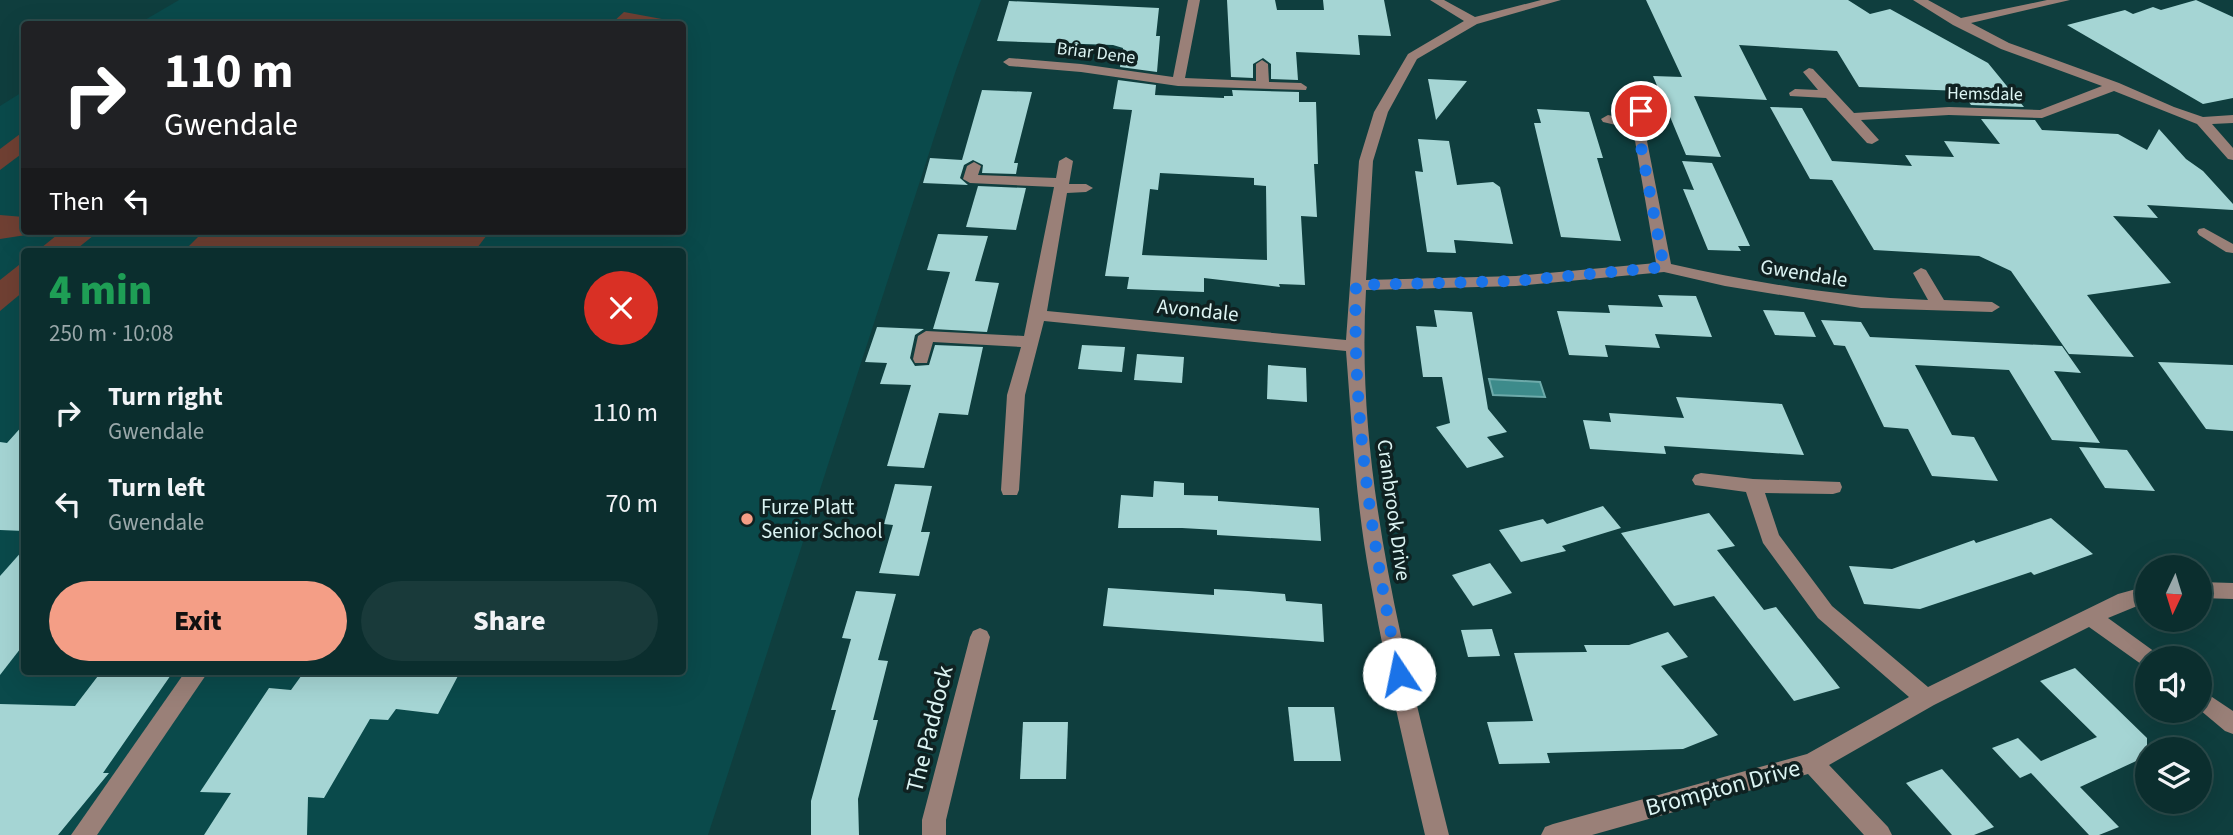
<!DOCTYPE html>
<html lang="en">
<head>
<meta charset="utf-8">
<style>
  body { margin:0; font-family:"Source Sans 3",sans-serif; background:#193a3a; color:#f1f3f6; height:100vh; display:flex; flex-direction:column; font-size:26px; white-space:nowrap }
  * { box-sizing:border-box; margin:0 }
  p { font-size:23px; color:#9aa8aa }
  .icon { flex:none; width:38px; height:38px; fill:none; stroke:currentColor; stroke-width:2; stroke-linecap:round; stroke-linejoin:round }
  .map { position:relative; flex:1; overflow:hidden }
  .details { position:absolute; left:21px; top:248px; width:665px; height:427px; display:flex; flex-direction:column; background:#0b2e2e; border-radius:7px; box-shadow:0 7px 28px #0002,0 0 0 2px #2b4a4a }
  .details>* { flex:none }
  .guide { position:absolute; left:21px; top:21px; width:665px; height:214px; border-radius:7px; box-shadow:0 7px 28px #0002,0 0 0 2px #2b4a4a; background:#202124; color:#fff; overflow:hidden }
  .needle { width:46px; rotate:184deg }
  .buttons { position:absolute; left:2135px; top:555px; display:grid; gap:14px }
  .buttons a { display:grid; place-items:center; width:77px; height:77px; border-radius:50%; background:#0b2e2e; box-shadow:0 7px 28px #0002,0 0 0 2px #2b4a4a; font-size:35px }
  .pin { position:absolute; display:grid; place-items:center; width:60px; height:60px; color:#fff; margin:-30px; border:4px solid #fff; border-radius:50%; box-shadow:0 2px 7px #0007 }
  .me { position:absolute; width:77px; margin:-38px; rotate:349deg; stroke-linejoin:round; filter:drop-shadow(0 0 5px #0008) }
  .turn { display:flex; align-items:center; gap:24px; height:147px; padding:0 28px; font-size:32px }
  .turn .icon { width:91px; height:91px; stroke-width:2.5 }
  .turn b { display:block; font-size:49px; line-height:60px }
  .then { display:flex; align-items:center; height:66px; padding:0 28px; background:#0003; gap:14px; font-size:26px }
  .round { display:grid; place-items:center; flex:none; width:74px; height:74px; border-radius:37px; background:#193a3a }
  .overview { display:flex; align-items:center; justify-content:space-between; height:119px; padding:0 28px }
  h1 { font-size:42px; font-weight:800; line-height:52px; color:#1e9e55 }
  .cta { display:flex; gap:14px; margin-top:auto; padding:14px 28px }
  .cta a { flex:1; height:80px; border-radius:42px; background:#f49e86; color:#111; font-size:28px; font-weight:800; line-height:80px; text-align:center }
  .cta a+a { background:#193a3a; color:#f1f3f6 }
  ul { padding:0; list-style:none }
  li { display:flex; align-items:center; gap:21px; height:91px; padding:0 28px }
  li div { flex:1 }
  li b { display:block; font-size:26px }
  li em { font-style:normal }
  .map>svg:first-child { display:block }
  .built { fill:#0a4a4b; fill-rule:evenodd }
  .green { fill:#704033 }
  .water { fill:#3d8b8b; stroke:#6daaaa; stroke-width:2 }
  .building { fill:#a5d5d4; fill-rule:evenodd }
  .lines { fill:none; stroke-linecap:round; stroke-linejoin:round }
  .minor { fill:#9a8078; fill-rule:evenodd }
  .route { stroke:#1a73e8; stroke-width:12; stroke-dasharray:0 21.6 }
  .poi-dot { fill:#f49e86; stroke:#0f2121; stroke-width:2.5 }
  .labels { text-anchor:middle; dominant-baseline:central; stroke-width:7; stroke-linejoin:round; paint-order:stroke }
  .far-street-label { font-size:18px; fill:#dcf4f3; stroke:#0f2121 }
  .street-label { font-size:21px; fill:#dcf4f3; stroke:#0f2121 }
  .poi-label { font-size:21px; fill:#dcf4f3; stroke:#0f2121; text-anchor:start }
  .near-street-label { font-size:24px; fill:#dcf4f3; stroke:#0f2121 }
</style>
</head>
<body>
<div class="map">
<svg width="2233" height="835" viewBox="0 0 2233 835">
  <rect width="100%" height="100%" fill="#0f3e3e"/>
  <path class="built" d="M179 0H981L955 73 708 835H0V106L24 91V231H682V24H138ZM24 252H682V672H24Z"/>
  <g class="green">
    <polygon points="624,12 678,22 676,24 611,24"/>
    <polygon points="24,131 24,152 0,170 0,149"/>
    <polygon points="0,215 24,217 24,231 52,231 0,239"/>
    <polygon points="62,231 99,231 73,252 36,252"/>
    <polygon points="204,231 490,231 474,252 183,252"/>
    <polygon points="24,261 24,291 0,311 0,280"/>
  </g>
  <polygon class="water" points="1489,379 1540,382 1545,397 1493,395"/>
  <g class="building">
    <polygon points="1227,0 1275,0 1277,10 1324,10 1323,0 1384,0 1391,36 1358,35 1360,55 1296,52 1298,80 1271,79 1271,64 1263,58 1253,64 1253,78 1231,77"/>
    <polygon points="1646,0 1848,0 1870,14 1890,9 1988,63 2024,107 1971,105 1961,91 1859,87 1837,51 1739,45 1767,100 1694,96 1721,157 1686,155 1653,76 1682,77"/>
    <polygon points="2196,0 2233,17 2233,98 2203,104 2067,25 2125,10 2133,14 2153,7 2161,10"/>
    <polygon points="1009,1 1159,8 1156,36 1160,36 1157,72 1120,67 1123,48 1113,45 997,41"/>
    <polygon points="1428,79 1467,81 1436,120"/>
    <path d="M1118 80 1156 85 1155 95 1224 98V96H1233L1232 90 1299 92V102H1316L1318 164H1314L1317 217 1301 216 1305 285 1279 284 1280 287 1204 278V292L1127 289 1129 277 1105 276 1132 110 1113 109ZM1160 173 1254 178V185L1266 186 1267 260 1142 255 1150 189 1158 190Z"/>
    <polygon points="982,90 1032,92 1014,163 1018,163 1016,174 982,173 983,165 973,160 964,165 960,178 968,185 923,183 930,158 962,160"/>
    <polygon points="1770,107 1802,108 1832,161 1912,166 1905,155 1954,157 1944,141 2000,144 1981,119 2035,120 2042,130 2118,134 2147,150 2159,129 2186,159 2203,171 2233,204 2233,210 2147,205 2158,218 2113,216 2171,283 2087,295 2134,357 2069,354 2011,271 1979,256 1874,250 1832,180 1810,179"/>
    <polygon points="1537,109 1589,112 1603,158 1597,158 1621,241 1561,237 1534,123 1541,123"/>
    <polygon points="1418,139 1449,141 1457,185 1493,182 1500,187 1513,244 1454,240 1456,253 1427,252 1415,171 1423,172"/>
    <polygon points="1682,161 1712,163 1750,246 1738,246 1741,251 1708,250 1683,189 1694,190"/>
    <polygon points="978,186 1026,188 1016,230 966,227"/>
    <polygon points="938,234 988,236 975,281 999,283 987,332 933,329 950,272 927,270"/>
    <polygon points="1658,295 1696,296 1712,337 1655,334 1660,348 1605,345 1608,357 1569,355 1557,311 1610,313 1608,305 1663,307"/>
    <polygon points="1434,310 1472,312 1488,409 1507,432 1487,437 1504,457 1467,468 1436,427 1450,423 1442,377 1423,377 1416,326 1437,327"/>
    <polygon points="1763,310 1804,312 1816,337 1775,335"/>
    <polygon points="1821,320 1861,322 1870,337 2062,346 2081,373 2054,371 2100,443 2052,440 2009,370 1915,365 1952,435 1974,437 1998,481 1932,476 1908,429 1884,427 1845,346 1834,345"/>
    <polygon points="877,327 924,329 915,335 910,358 915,366 929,365 935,345 983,347 968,415 939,413 924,468 887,466 911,385 880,384 887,363 865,362"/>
    <polygon points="1082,345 1125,347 1122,372 1078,369"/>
    <polygon points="1137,354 1184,357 1182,383 1134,380"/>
    <polygon points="2158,362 2233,365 2233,431 2206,429"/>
    <polygon points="1268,365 1306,368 1307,402 1267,399"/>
    <polygon points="1676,397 1782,404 1804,455 1664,446 1666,454 1590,449 1583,420 1611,422 1609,413 1684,418"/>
    <polygon points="24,424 24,531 0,530 0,442 7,443"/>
    <polygon points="2079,447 2127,450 2155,491 2105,488"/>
    <polygon points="1154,481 1184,483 1184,495 1218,496 1218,501 1319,508 1321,541 1217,535 1217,530 1182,528 1118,528 1121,495 1153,497"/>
    <polygon points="895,484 932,486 921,532 930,532 919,576 879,573 893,525 884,524"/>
    <polygon points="1603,506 1621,528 1562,546 1566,551 1521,562 1499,530 1543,519 1547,524"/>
    <polygon points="1709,513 1735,546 1717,550 1764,610 1776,607 1840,688 1794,701 1714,596 1674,606 1621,533"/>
    <polygon points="2051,518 2093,554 2034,575 2031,572 1920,609 1864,604 1849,566 1892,569 1974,540 1976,543"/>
    <polygon points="24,549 24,644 0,675 0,576"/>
    <polygon points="1490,563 1512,593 1473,606 1452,575"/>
    <polygon points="1108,588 1214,595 1214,589 1248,591 1285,594 1286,601 1322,604 1324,642 1103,626"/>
    <polygon points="856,591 896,594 878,660 888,661 873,720 878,720 858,799 859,835 811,835 811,801 836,710 831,710 851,639 842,638"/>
    <polygon points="1492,629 1500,656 1468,657 1461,630"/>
    <polygon points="1668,632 1688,657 1661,666 1718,735 1683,749 1547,753 1550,763 1499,764 1487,722 1533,721 1514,653 1587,652 1584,645 1629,645"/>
    <polygon points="2075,668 2147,738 2147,756 2080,787 2119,827 2099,835 2089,835 2031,773 2020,778 1992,748 2018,738 2041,761 2097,737 2040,681"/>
    <polygon points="101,672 173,672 103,773 109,773 58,835 0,835 0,704 75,706"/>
    <polygon points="304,672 460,672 438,714 396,709 388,720 370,719 324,798 308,797 307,835 204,835 231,793 200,792 269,688 291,690"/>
    <polygon points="1288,707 1334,707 1341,761 1294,761"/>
    <polygon points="1023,722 1068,722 1066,779 1020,779"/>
    <polygon points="1942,769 1994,827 1974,835 1952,835 1906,783"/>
  </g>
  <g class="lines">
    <g class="minor">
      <polygon points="1188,0 1200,0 1185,78 1256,81 1256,64 1262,60 1268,64 1269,82 1301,83 1307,87 1306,90 1178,86 1081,72 1009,66 1003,62 1009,58 1081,64 1173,77"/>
      <path d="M1430 0H1444L1475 17 1541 0H1561L1477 24 1417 59 1388 112 1373 161 1366 280 1516 276 1656 263 1633 129 1603 122 1601 119 1608 115 1634 121V111L1641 107 1648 111 1646 136 1671 264C1756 283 1841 297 1928 300L1913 273 1921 268 1926 270 1944 300 1992 302 2000 307 1992 312 1861 308 1725 286 1664 272 1516 286 1366 290C1355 474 1405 658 1449 835H1425C1405 750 1385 665 1370 579 1356 504 1352 427 1346 351L1044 321 1025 395 1019 490 1017 495H1003L1001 490 1007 395 1021 347 933 342 927 363H915L913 359 918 336 926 331 1024 336 1054 187 970 183 963 179 967 166 974 162 981 166 978 175 1056 178 1059 161 1066 157 1073 161 1069 184H1086L1093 188 1086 192 1067 193 1047 311 1346 340 1359 161 1374 112 1408 54 1464 21Z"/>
      <polygon points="1913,0 1928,0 1961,18 2047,0 2070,0 1971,23 2009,43 2119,83 2174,107 2203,117 2233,115 2233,123 2212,124 2233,148 2233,160 2228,159 2197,124 2114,91 2042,118 1949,115 1861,120 1879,140 1872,144 1867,143 1826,98 1790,96 1789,93 1795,89 1818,90 1803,72 1809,68 1813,69 1854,113 1949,107 2040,110 2102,86 2001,49 1953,25"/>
      <polygon points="2204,228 2233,244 2233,253 2226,252 2199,235 2197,232 2199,229"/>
      <polygon points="1701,473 1753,479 1840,482 1842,487 1840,492 1833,494 1765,493 1779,535 1832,606 1928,687 2118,594 2147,586 2147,602 2108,618 2155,652 2158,658 2147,658 2147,667 2141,664 2089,627 1934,705 1829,765 1888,827 1892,835 1864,835 1808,774 1592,835 1541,835 1545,827 1553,824 1807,754 1909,697 1818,618 1763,543 1746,492 1695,485 1692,480 1695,475"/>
      <polygon points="2200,582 2233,583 2233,599 2200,598"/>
      <polygon points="980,628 987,631 990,637 946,820 946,835 922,835 922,820 970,637 973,631"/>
      <polygon points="185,672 208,672 97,835 71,835"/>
      <polygon points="2200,689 2233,711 2233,734 2225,731 2200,710"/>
    </g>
  </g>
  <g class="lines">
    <path class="route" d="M1399 674C1373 545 1352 417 1356 285L1516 281 1664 267 1639 136 1641 111"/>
  </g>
  <circle class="poi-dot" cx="747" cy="519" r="7"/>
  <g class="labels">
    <g class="far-street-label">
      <text transform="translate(1096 53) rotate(7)">Briar Dene</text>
      <text transform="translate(1985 94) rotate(1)">Hemsdale</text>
    </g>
    <g class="street-label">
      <text transform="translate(1804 273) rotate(9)">Gwendale</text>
      <text transform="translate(1198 310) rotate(6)">Avondale</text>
      <text transform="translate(1394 510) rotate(82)">Cranbrook Drive</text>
    </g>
    <g class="poi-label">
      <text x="761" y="507">Furze Platt<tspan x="761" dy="24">Senior School</tspan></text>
    </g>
    <g class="near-street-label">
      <text transform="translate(930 729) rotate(-76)">The Paddock</text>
      <text transform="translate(1723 788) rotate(-15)">Brompton Drive</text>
    </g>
  </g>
</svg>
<div class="buttons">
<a><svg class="needle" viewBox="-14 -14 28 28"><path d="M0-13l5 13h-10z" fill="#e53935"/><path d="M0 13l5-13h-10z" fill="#9aa8aa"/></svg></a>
<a><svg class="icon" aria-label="sound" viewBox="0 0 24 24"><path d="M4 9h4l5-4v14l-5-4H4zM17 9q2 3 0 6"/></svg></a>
<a><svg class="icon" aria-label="layers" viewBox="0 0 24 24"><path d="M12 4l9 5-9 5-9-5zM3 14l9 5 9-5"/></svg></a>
</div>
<div class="pin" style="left:1641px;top:111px;background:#d93025"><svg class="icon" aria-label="arrive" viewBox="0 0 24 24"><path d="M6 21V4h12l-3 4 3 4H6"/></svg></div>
<svg class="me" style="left:1399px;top:674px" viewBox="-20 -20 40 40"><circle r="19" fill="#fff"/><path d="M0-13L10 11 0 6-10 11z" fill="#1a73e8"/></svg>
<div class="guide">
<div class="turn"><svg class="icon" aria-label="right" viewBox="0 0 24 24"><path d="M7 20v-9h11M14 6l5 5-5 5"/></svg><div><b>110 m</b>Gwendale</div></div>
<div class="then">Then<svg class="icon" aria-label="left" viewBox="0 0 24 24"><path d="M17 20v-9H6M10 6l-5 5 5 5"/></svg></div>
</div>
<section class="details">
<div class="overview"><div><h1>4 min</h1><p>250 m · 10:08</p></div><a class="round" style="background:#d93025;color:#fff"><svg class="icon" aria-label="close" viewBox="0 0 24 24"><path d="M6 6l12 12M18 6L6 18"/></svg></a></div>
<ul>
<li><svg class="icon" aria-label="right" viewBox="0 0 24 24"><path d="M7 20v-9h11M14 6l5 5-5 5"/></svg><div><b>Turn right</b><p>Gwendale</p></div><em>110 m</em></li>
<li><svg class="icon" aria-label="left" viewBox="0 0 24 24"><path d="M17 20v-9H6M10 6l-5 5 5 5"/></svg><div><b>Turn left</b><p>Gwendale</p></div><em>70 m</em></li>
</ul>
<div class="cta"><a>Exit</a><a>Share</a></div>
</section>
</div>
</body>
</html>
